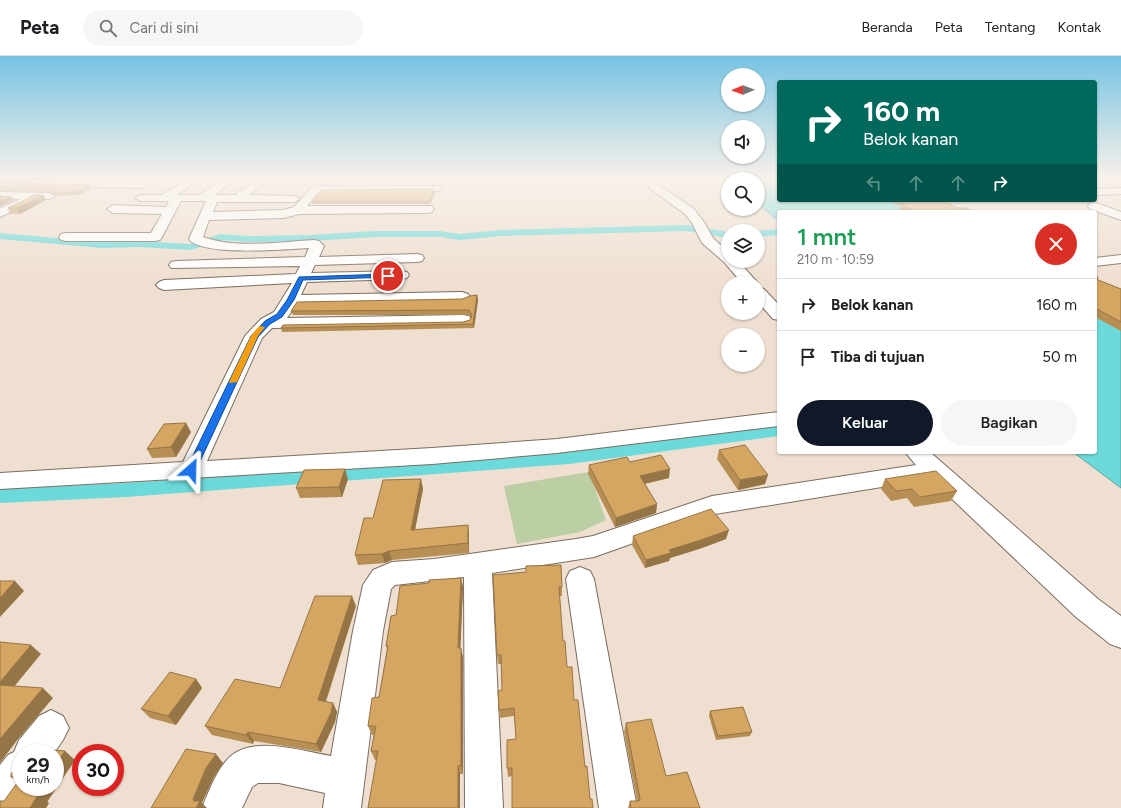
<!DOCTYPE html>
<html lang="id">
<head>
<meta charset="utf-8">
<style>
  body { margin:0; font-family:Figtree,sans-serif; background:#f6f6f6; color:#202124; height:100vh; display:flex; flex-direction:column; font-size:15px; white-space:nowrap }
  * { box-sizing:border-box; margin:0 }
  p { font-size:13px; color:#757577 }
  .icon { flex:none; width:22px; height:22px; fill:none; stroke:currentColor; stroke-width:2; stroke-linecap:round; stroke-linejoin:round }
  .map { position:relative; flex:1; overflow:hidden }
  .sheet { position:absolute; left:777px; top:154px; width:320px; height:244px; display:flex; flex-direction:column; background:#fff; border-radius:4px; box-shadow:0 1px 3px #0004 }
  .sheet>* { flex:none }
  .guide { position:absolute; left:777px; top:24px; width:320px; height:122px; border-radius:4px; box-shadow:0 1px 3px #0004; background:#00695c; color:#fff; overflow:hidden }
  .needle { width:26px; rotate:269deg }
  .fabs { position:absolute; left:721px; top:12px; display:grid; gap:8px }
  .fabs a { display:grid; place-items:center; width:44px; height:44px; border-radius:50%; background:#fff; box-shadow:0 1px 3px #0004; font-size:20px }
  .speed { position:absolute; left:12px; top:688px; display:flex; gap:8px; font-size:20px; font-weight:700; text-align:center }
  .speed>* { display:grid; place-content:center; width:52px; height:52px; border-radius:50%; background:#fff; box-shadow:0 1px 3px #0004; line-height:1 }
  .speed small { font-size:10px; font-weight:400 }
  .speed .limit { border:6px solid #d22; background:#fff; color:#111 }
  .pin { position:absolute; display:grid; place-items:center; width:34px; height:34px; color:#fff; margin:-17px; border:2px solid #fff; border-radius:50%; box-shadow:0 1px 4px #0007 }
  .me { position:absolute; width:44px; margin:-22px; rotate:25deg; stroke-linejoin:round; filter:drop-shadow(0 0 3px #0008) }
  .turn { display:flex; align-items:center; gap:14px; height:84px; padding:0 20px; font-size:18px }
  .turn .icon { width:52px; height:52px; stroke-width:2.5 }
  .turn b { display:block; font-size:28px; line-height:34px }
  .lanes { display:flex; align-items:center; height:38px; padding:0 20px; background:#0003; justify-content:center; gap:20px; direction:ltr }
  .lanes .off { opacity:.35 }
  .round { display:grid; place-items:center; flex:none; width:42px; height:42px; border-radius:21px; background:#f6f6f6 }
  .overview { display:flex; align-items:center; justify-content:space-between; height:68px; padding:0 20px }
  h1 { font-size:24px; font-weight:600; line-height:30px; color:#1e9e55 }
  .primary-button { display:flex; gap:8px; margin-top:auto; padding:8px 20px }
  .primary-button a { flex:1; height:46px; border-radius:24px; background:#111827; color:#fff; font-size:16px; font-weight:600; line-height:46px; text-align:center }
  .primary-button a+a { background:#f6f6f6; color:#202124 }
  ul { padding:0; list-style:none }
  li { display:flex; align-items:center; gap:12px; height:52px; padding:0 20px; border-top:1px solid #e0e0e0 }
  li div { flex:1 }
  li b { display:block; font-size:15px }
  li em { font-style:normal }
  header { display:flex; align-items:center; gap:24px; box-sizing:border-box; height:56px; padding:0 20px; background:#fff; border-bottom:1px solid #e0e0e0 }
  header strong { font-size:19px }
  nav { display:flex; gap:22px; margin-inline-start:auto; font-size:14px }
  .search { width:280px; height:36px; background:#f6f6f6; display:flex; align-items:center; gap:10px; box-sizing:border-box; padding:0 14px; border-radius:22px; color:#757577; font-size:15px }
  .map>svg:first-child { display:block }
  .green { fill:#bccea3 }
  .water { fill:#6cdada; stroke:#59a4a2 }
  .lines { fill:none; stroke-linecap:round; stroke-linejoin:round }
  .canal { fill:#6cdada; fill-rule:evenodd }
  .minor-casing { stroke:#7a6d5f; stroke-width:2 }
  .minor { fill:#fff; fill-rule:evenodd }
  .wall { fill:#b78e54 }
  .shaded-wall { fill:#957445 }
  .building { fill:#d5a562; stroke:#957445 }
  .route { fill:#1a73e8; stroke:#114b97 }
  .slow { fill:#f59e0b }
</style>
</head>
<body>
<header>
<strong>Peta</strong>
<div class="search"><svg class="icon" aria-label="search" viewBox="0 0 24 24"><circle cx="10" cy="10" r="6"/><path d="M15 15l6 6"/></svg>Cari di sini</div>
<nav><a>Beranda</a><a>Peta</a><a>Tentang</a><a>Kontak</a></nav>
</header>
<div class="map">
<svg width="1121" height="752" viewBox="0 0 1121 752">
  <rect width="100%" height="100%" fill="#efdfd0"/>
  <polygon class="green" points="589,416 606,464 580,476 517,488 504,430"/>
  <g class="water">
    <polygon points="722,121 779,121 779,144 926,144 947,156 779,156 779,166 758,147 758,123 728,123 728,125"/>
    <polygon points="1095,236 1121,250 1121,432 1073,396 1095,396"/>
  </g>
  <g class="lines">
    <g class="canal">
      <polygon points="687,169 728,176 728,182 687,175 501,180 460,184 440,181 375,181 310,185 249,186 221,184 191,194 139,191 102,192 0,183 0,177 102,186 139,185 190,188 220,178 249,180 310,179 375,175 440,175 460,178 501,174"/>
      <polygon points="779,173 779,179 758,181 757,175"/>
      <polygon points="779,368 779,380 569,408 126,441 0,447 0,433 126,427 569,396"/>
    </g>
    <defs>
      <g id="minor">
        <path d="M190 121H203L177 139H199L226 121H238L215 139H235L259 121H271L249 139 294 140 300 143 294 146H217L213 156 283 154 294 151 312 131 316 130H441L443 132 437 135 319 136 307 150H432L434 153 432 156 428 157 299 158 284 162 209 164 203 181C237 193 279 186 314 184L319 185 324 190 319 201 417 198 422 199 424 202 422 205 417 206 315 209 311 217 402 215 407 216 409 219 407 222 402 223 307 226 301 239 462 236 468 238 470 241 468 244 462 246 296 249 287 262 463 259 469 260 471 264 469 268 463 269 272 272 262 282 207 405 432 392 557 383 779 356V370L557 397 432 408 0 433V417L183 406 245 280 261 263 274 256 292 227 164 234 159 232 156 229 159 226 164 224 296 218 300 210 171 212 169 209 171 206 176 205 305 201 309 192C287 193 202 201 189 183L206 145H181L162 181 160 184 155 185H66L61 184 59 181 61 178 66 177H151L162 158 113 157 107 153 113 149 166 151 169 145H141L135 142 141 139H162Z"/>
        <polygon points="634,121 646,121 693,152 704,166 713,182 728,196 728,205 738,205 758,227 742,227 724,206 702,187 692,167 685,158"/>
        <polygon points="29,124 142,126 147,129 142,132 25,129 24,127 25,125"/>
        <polygon points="1121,132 1121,138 1095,139 1095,133"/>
        <polygon points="0,136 49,137 55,140 49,143 37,143 0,161 0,152 21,143 0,142"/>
        <polygon points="1094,146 1121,156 1121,164 1090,153 1088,150 1090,147"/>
        <polygon points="1121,199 1121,207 1095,210 1095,202"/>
        <polygon points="758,231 764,233 779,249 779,264 773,263 758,246"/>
        <path d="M905 396H930L1098 543 1121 560V592L1110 588 1076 561 931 423 715 458 594 501 492 517 503 752H465L464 521 395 529 391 533 383 575 361 752H323L325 737 279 727H258L252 731 242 752H202C208 737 215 718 226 705 248 677 301 695 331 700L353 575 363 529 373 514 392 506 434 503 576 483 593 480 712 440 916 409Z"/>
        <polygon points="580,511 590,515 594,523 637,752 599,752 566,523 570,515"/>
        <polygon points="51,654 63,660 69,672 63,684 54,697 21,697 21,731 30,731 15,752 0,752 0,709 8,699 14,696 19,684 39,660"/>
      </g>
    </defs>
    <use href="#minor" class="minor-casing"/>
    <use href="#minor" class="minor"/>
  </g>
  <g class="wall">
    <polygon points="14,121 113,121 108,124 29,123 23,126 23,127 90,129 92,132 78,139 56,140 49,136 0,135 0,127"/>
    <polygon points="434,133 435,137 430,148 312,148 312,145"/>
    <polygon points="46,144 20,158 10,158 8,152"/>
    <polygon points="887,144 944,144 957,152 973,156 904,156 899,153 900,151"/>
    <polygon points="1095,219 1098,224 1121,233 1121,275 1095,261"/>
    <polygon points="477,239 478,244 474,272 282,276 281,272 463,266 470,264 471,261 469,259 293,259 291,255 462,243"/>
    <polygon points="191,376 176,401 152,402 147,393"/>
    <polygon points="719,394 765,428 738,434 717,403"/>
    <polygon points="630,406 669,422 644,428 657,448 656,457 615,471 588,418 589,409"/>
    <polygon points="348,423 342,441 300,442 296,432"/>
    <polygon points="421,423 423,433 415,474 468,469 469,479 469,497 392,504 385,507 358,509 355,499 373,462"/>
    <polygon points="885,423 957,435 951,445 914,451 907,442 891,445 881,433"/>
    <polygon points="633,480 726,483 699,493 670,502 669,505 645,512 632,489"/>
    <polygon points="526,516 562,531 562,540 559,540 563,585 567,611 574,644 590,743 593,752 512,720 508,721 507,712 516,683 514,660 500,662 499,654 502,634 502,608 498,608 497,599"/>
    <polygon points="461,522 463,531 460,592 463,601 463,718 460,718 460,752 368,752 377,704 375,704 371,695 374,679 372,679 368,670 379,641 387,593 386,590 396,559"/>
    <polygon points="356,550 326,646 333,647 337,656 335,666 321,696 254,685 253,688 212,679 205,670 280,632"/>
    <polygon points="196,623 202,632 176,669 150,662 141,653"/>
    <polygon points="710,655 752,676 750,680 716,684 709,660"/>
    <polygon points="626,667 666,720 700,752 628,752 630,745 637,745 624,676"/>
    <polygon points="75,704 47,746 49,747 46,752 0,752 18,726 11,721"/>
  </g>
  <g class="shaded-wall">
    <polygon points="24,121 28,121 29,123 23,126 21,123"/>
    <polygon points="106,121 113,121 108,124"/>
    <polygon points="90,129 92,132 78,139 76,136"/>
    <polygon points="434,133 435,137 430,148 430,145"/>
    <polygon points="44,139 46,144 20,158 17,152"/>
    <polygon points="12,141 14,144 0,150 0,146"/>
    <polygon points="477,239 478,244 474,272 473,268"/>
    <polygon points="186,367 191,376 176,401 171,391"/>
    <polygon points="345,413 348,423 342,441 339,431"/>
    <polygon points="670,413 669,422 639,429 640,420"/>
    <polygon points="768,419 765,428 738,434 740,424"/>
    <polygon points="421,423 423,433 413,484 411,474"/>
    <polygon points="657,448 656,457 615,471 616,462"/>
    <polygon points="468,469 469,479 469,497 468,487"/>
    <polygon points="729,474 726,483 699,493 670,502 669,505 645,512 646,504 669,494"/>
    <polygon points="389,495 392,504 385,507 382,498"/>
    <polygon points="461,522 463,531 460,602 458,592"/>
    <polygon points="15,525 24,535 0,561 0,542"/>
    <polygon points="352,540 356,550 323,653 318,644"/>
    <polygon points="31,589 41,598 8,638 0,631 0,626"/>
    <polygon points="461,592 463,601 463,718 461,709"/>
    <polygon points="196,623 202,632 176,669 168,660"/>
    <polygon points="43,632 53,642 18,683 0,707 0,683"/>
    <polygon points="333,647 337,656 335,666 321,696 316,688"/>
    <polygon points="248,676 254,685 253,688 246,679"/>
    <polygon points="65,695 75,704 47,746 49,747 46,752 30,752 35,739 40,731 55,731 55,709"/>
    <polygon points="216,698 223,707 214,721 202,747 207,752 196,752 193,743 206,712"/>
    <polygon points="458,710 460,718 460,752 458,752"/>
  </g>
  <g class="building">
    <polygon points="14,121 24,121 21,123 23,127 90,129 76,136 55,136 47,132 0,131 0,127"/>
    <polygon points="434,133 430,145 312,145 321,134"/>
    <polygon points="35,139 44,139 17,152 8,152"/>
    <polygon points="0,140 12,141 0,146"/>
    <polygon points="899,144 944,144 957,152 966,152 973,156 916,156 901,148 905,147"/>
    <polygon points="1095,219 1097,220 1098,224 1121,233 1121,266 1095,252"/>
    <polygon points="477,239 473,268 281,272 283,269 463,266 470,264 472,259 469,254 291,255 297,246 462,243 470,240"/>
    <polygon points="186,367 171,391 147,393 164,368"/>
    <polygon points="745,389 768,419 740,424 719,394"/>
    <polygon points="661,399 670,413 640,420 657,448 616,462 589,409 627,401 630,406"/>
    <polygon points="345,413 339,431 296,432 304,414"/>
    <polygon points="936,415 957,435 920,441 912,433 896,435 885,423"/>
    <polygon points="421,423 411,474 468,469 468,487 389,495 382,498 355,499 364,462 373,462 383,424"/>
    <polygon points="711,453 729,474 701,484 669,494 671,497 646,504 633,480"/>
    <polygon points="561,509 562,531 559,531 563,585 565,585 567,611 572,611 574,644 578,644 585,711 587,710 590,743 592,743 593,752 512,752 512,712 507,712 507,684 516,683 514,652 499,654 498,635 502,634 501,599 497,599 493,519 526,516 526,510"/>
    <polygon points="461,522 458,592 461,592 461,709 458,710 458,752 368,752 378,695 371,695 376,670 368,670 372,642 379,641 388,590 386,590 391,560 396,559 400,530 429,527 429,524"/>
    <polygon points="0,525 15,525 0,542"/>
    <polygon points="315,540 352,540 318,644 333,647 331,657 316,688 248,676 246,679 205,670 235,623 280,632"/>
    <polygon points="0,586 31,589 0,626"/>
    <polygon points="170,616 196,623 168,660 141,653"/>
    <polygon points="0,629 43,632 0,683"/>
    <polygon points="743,651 752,676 718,680 710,655"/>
    <polygon points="651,663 666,720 687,716 700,752 631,752 630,745 639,745 640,743 626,667"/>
    <polygon points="30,692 65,695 55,709 55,697 26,697"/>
    <polygon points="186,693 216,698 206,712 193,743 194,745 200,745 196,752 151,752"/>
    <polygon points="21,704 21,731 40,731 35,739 38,739 30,752 0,752 0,745 4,745 20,723 18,721 11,721 11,718"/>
  </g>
  <linearGradient id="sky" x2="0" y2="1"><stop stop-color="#76c3e2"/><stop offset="0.54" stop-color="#f8f1ea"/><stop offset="1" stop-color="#f8f1ea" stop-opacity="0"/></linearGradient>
  <rect width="1121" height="226" fill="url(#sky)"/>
  <polygon class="route" points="388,218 391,220 390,221 303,224 294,244 282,261 270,268 258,281 196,414 191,417 188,416 186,414 251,280 265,265 277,258 287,244 299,221"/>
  <polygon class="slow" points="259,270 265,271 258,280 237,326 230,327 229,326 251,280"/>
</svg>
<div class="fabs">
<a><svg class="needle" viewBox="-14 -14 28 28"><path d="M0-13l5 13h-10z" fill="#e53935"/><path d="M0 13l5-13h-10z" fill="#757577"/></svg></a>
<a><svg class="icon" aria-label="sound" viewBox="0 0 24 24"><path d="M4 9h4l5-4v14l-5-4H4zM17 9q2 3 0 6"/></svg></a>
<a><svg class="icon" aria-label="search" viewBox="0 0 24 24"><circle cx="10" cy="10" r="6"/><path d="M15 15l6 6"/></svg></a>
<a><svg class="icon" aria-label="layers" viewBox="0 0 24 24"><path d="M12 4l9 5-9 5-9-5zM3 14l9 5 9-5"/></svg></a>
<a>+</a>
<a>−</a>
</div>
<div class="speed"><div>29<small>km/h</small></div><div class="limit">30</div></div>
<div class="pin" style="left:388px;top:220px;background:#d93025"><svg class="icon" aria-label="arrive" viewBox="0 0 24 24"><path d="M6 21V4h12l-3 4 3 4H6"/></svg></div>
<svg class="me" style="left:191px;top:414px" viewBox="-20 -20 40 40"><path d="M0-17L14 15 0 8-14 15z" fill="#1a73e8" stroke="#fff" stroke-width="4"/></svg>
<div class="guide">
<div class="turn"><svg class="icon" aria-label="right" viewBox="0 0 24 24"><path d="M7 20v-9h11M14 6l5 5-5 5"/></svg><div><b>160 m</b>Belok kanan</div></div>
<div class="lanes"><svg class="icon off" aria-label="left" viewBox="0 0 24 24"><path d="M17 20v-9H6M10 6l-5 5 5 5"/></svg><svg class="icon off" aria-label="ahead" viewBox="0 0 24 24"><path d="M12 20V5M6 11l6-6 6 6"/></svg><svg class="icon off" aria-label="ahead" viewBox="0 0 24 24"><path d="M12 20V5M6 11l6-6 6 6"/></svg><svg class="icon" aria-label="right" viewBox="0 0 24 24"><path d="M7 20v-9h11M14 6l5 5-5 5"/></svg></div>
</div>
<section class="sheet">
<div class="overview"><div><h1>1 mnt</h1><p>210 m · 10:59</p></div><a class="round" style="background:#d93025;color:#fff"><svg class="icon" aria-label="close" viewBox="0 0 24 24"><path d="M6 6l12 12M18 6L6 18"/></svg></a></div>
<ul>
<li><svg class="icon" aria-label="right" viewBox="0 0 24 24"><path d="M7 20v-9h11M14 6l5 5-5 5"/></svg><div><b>Belok kanan</b></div><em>160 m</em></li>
<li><svg class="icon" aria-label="arrive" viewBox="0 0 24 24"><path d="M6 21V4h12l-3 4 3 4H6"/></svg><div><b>Tiba di tujuan</b></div><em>50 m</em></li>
</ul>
<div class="primary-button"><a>Keluar</a><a>Bagikan</a></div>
</section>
</div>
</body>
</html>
